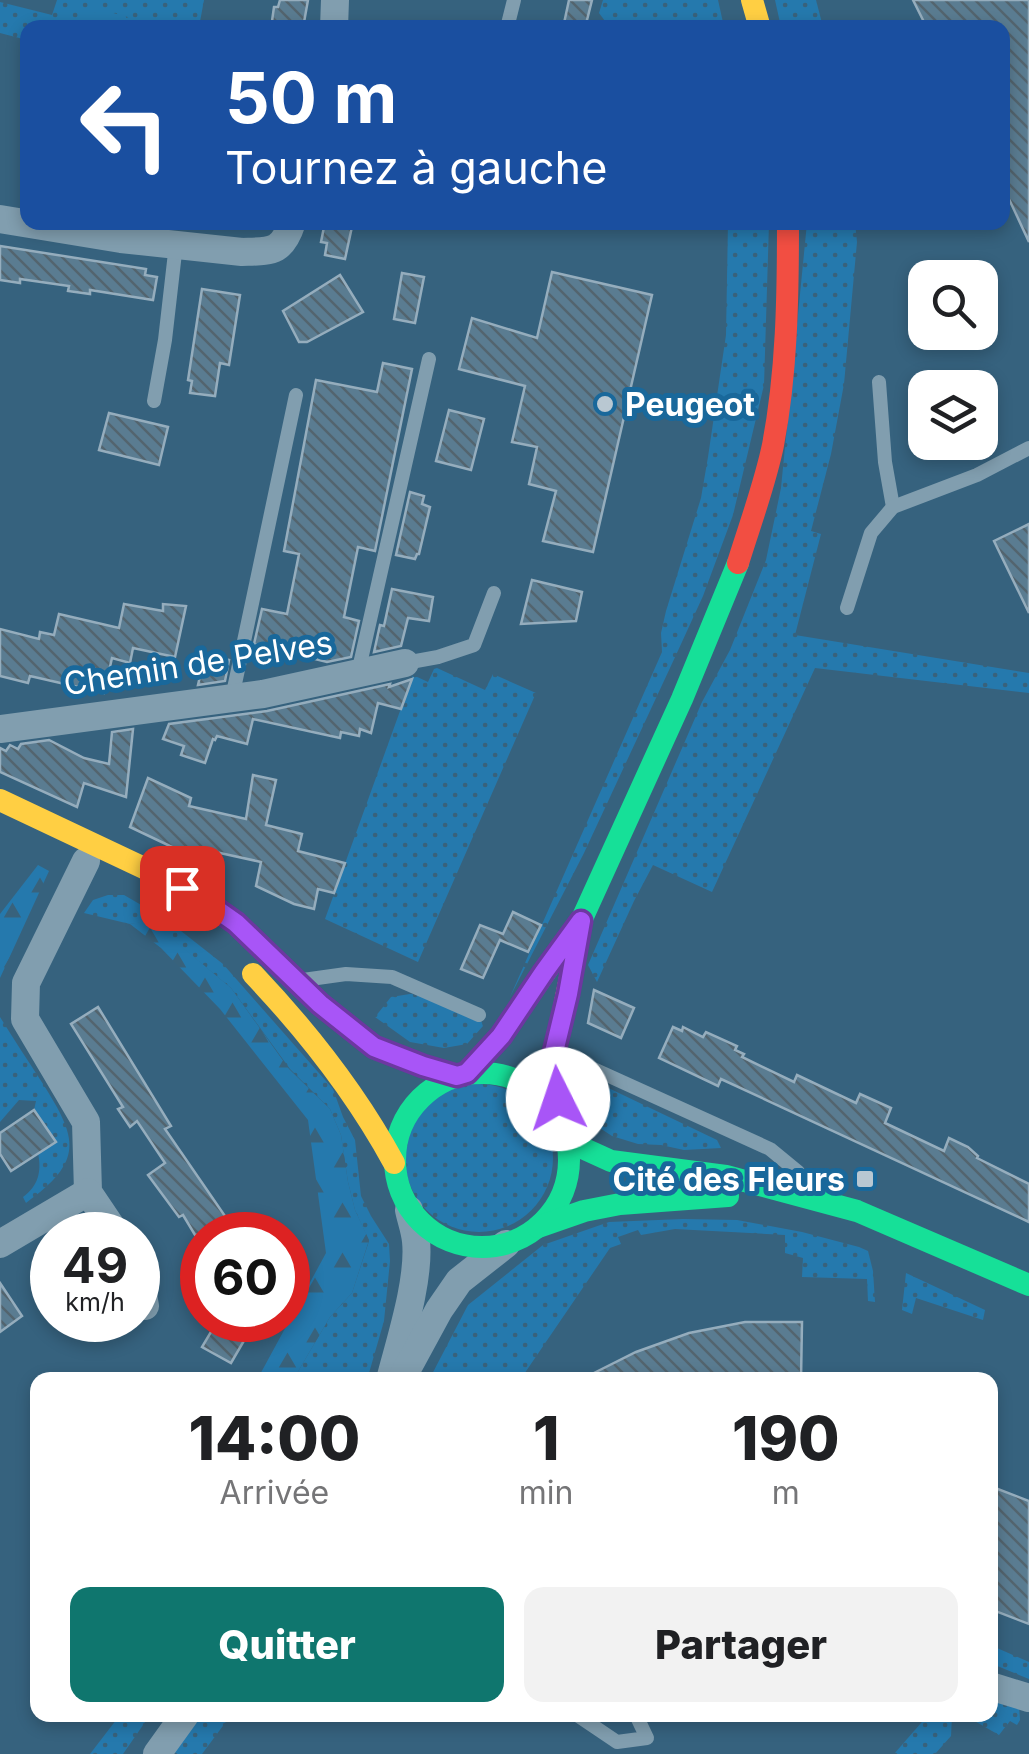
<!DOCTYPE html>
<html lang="fr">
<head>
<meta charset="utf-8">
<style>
  body { margin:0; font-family:Inter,sans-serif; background:#f2f2f2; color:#202124; height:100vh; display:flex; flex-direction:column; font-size:38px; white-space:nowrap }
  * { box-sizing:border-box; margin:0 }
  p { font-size:32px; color:#757577 }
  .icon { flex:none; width:55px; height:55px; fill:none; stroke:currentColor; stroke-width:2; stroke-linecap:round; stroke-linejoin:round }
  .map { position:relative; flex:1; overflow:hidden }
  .drawer { position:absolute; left:30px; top:1372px; width:968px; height:350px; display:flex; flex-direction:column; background:#fff; border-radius:20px; box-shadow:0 5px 15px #0003 }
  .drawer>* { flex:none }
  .hud { position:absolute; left:20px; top:20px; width:990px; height:210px; border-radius:20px; box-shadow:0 5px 15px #0003; background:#1a4fa0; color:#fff; overflow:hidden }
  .fabs { position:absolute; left:908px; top:260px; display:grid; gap:20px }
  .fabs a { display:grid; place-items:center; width:90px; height:90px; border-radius:20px; background:#fff; box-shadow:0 5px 15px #0003; font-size:50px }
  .speed { position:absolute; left:30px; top:1212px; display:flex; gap:20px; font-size:50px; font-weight:700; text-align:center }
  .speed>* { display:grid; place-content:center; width:130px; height:130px; border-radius:50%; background:#fff; box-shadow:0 5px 15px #0003; line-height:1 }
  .speed small { font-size:25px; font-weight:400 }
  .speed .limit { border:15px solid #d22; background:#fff; color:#111 }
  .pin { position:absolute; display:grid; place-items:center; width:85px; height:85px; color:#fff; margin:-42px; border-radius:20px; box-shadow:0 5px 15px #0006 }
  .me { position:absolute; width:110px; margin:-55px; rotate:356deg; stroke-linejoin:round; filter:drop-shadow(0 0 8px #0008) }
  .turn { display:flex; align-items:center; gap:35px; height:210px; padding:0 40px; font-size:45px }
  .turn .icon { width:130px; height:130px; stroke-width:2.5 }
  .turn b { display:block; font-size:70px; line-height:85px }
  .eta { display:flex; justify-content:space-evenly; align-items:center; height:170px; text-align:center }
  .eta b { font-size:60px; font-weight:800; line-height:70px }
  .cta { display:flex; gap:20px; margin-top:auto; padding:20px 40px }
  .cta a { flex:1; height:115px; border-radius:20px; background:#0f766e; color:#fff; font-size:40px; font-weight:800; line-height:115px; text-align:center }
  .cta a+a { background:#f2f2f2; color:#202124 }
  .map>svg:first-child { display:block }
  .grass { fill:url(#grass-dots) }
  .forest { fill:url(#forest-firs) }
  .park { fill:url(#park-tufts) }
  .building { fill:url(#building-back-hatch); stroke:#95adbd; stroke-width:2.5 }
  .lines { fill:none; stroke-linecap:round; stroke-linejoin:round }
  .lane { stroke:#819eaf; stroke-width:14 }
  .street { stroke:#819eaf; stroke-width:28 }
  .fast { stroke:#16e098; stroke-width:22 }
  .slow { stroke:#ffcf43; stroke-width:22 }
  .jam { stroke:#f24e42; stroke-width:22 }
  .route-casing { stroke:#6d37a1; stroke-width:25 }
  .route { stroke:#a855f7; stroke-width:18 }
  .poi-dot { fill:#b9c8d2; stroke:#19689b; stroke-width:4 }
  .labels { text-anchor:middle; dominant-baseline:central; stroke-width:10; stroke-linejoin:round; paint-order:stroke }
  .poi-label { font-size:32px; font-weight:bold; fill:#fff; stroke:#19689b; text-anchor:start }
  .street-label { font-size:32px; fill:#fff; stroke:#19689b }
</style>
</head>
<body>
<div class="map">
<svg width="1029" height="1754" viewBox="0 0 1029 1754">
  <defs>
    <pattern id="grass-dots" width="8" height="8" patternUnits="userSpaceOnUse" patternTransform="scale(2.5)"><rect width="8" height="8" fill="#2579ad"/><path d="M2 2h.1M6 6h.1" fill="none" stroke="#38627c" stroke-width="1.8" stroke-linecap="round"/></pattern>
    <pattern id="forest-firs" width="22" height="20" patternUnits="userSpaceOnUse" patternTransform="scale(2.5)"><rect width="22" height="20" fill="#2579ad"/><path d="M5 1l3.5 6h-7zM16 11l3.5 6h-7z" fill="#38627c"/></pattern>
    <pattern id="park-tufts" width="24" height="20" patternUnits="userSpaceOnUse" patternTransform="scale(2.5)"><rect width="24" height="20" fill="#2579ad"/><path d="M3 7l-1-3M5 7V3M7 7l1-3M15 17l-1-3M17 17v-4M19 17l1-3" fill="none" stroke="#38627c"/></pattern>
    <pattern id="building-back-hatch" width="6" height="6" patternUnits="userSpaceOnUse" patternTransform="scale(2.5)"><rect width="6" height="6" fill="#5a7c91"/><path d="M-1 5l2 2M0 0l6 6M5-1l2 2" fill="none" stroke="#53646e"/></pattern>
  </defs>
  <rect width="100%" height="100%" fill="#36627e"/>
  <g class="grass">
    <polygon points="57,0 204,0 199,27 28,28 27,40 0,33 0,2 52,15"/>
    <polygon points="603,0 718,0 724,27 615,27 605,21 599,13"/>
    <polygon points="775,0 816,0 823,27 781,27"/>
    <polygon points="728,223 769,223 764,385 733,515 703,596 676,655 584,853 510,997 662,652 661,633 666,611 701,498 708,457 726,335"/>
    <polygon points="807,223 855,223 857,242 844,384 831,454 811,531 821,534 795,635 1029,673 1029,693 815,668 712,892 653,865 634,901 597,982 588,965 702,702 730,650 766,560 781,488"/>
    <polygon points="437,668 485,690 493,674 536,693 418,962 325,919 413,675 428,682 434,669"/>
    <polygon points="108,895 124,895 167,920 223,964 333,1089 343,1117 355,1140 361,1196 371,1216 389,1244 390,1261 384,1321 367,1380 293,1380 330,1317 352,1293 369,1241 355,1210 348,1182 341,1135 330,1109 290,1069 231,988 150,921 130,924 84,913 93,900"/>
    <polygon points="410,994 436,996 479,1015 483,1026 467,1044 444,1048 410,1042 375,1017 391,997"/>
    <path d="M0 1017C14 1040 29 1062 43 1084 78 1139 84 1161 26 1203L23 1197C38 1186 42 1172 38 1153L55 1142 34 1110 36 1101 19 1100 0 1122Z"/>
    <polygon points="575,1072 717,1140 721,1148 684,1150 661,1145 638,1144 612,1136 589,1121 576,1100"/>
    <circle cx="479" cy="1158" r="74"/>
    <polygon points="683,1219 737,1220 802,1232 859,1247 868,1251 873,1271 875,1302 868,1301 867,1279 802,1277 803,1258 785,1253 785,1235 675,1229 641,1235 638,1230 618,1237 621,1244 610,1248 520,1380 429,1380 468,1305 543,1245 609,1222"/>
    <polygon points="906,1273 985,1310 983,1320 916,1298 912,1314 902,1310"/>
    <polygon points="990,1647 997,1648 1029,1662 1029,1679 990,1663"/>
    <polygon points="990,1696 1019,1706 1020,1720 1017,1725 1010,1721 999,1735 964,1715 990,1715"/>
    <polygon points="120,1715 150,1715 123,1754 90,1754"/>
    <polygon points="201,1715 231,1715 202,1754 173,1754"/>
    <polygon points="928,1715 952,1715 951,1736 935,1754 894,1754"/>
  </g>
  <g class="forest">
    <polygon points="38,865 49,871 0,978 0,914"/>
    <polygon points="150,920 231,988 289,1069 330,1109 341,1135 348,1182 355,1210 369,1240 352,1293 330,1317 293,1380 257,1380 326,1253 308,1120 220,1009 161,948 130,924"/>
  </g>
  <polygon class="park" points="102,10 128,17 134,23 134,27 87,27 86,20 93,13"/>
  <g class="building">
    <polygon points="280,0 308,0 303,28 271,28 274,7 278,7"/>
    <polygon points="569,0 592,0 585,28 563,28"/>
    <polygon points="913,0 1029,0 1029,242 1002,184 1002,28 927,28"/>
    <polygon points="325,222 353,222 345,259 325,255 327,243 321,242"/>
    <polygon points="0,246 146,269 145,275 157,277 153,300 90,290 90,294 68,291 69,286 20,279 20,283 0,280"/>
    <polygon points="552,272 652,295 593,552 543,541 556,491 529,484 537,447 512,442 525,386 459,369 472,318 537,338"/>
    <polygon points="402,273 424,277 415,323 394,319"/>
    <polygon points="340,275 363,312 307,342 299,342 283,311"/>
    <polygon points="202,289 240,295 229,365 220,363 215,396 190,393 192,381 188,380"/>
    <polygon points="383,363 412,369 375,551 358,547 344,617 359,621 351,657 327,662 254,644 262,609 287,614 299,554 284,551 316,380 377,392"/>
    <polygon points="449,410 484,419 471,470 436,461"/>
    <polygon points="109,413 168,427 159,465 99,450"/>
    <polygon points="410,492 424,496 422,504 430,507 419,554 417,554 415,559 396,555"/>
    <polygon points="1029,524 1029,613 994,541"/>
    <polygon points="532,580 582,592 576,621 521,624"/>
    <polygon points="392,589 433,597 429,621 408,618 401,646 374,652 380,625 384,626"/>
    <polygon points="124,604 163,611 163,604 186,606 175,657 133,648 130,663 112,658 104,693 30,676 28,683 0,676 0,629 39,639 40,632 54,635 59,614 119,628"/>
    <polygon points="205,655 229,660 225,681 198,685"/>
    <polygon points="412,679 401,709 378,703 371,733 360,729 359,736 341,732 340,738 253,719 247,744 217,736 215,740 213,739 205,763 181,755 184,746 163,739 169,724 267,711 390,684 389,687"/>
    <polygon points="133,729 126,797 84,783 77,807 0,772 0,748 6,751 10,745 18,749 21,744 49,740 84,758 109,764 112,732"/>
    <polygon points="253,775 276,780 266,825 302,834 298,851 345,863 334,893 318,889 314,909 294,904 256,886 261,862 220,853 216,868 130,827 148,778 191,798 189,806 246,819"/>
    <polygon points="513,912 541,925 528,952 500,940 483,978 461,969 480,925 503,934"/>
    <polygon points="594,990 634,1008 621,1038 588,1023"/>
    <polygon points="98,1007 171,1126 165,1129 238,1235 195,1235 183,1215 179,1217 148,1175 165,1163 137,1121 130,1127 118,1109 123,1107 71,1024"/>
    <polygon points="673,1027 682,1031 683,1027 703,1037 706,1032 737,1046 735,1050 744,1054 742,1057 794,1082 797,1075 856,1103 860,1094 891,1108 885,1123 944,1151 949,1138 968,1147 978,1156 977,1158 1029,1184 1029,1222 721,1079 718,1086 659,1058"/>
    <polygon points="34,1110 56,1142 11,1171 0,1154 0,1133"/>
    <polygon points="0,1283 22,1316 0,1332"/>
    <polygon points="218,1320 256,1320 231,1363 202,1347"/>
    <polygon points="745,1322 802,1322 801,1380 580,1380 636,1352 689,1333"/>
    <polygon points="990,1486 1029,1501 1029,1624 990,1609"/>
  </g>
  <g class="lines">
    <g class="lane">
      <polyline points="507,28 514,0"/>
      <polyline points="879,382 885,462 893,507"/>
      <polyline points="154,401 165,340 176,244"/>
      <polyline points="847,608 871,533 893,507 977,475 1029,448"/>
      <polyline points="405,663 438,657 474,645 494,593"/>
      <polyline points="358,673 429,359"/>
      <polyline points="232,698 296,395"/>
      <polyline points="303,980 346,974 392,977 479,1015"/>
      <polyline points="576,1061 770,1149 798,1172 802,1186"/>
      <polyline points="577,1715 617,1742 647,1738 636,1715"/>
    </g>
    <g class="street">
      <polyline points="334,28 335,0"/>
      <path d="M0 219 121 239 242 252C272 251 282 253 292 222"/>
      <polyline points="0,729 263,694 405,663"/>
      <polyline points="86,861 26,983 25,1019 86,1122 88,1192 117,1235"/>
      <polyline points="0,1244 88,1192"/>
      <polyline points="138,1267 145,1306"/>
      <path d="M390 1380C400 1341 420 1280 416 1241 415 1230 411 1220 409 1210"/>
      <polyline points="401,1380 439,1310 459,1281 506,1244"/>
      <polyline points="990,1686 1029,1698"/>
      <polyline points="157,1754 185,1715"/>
    </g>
    <g class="fast">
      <circle cx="482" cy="1160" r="87"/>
      <polyline points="467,1073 501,1036 581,921 682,699 738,563"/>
      <polyline points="567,1141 611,1161 726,1176 857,1211 1029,1285"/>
      <polyline points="538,1227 584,1211 620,1204 728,1196"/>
    </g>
    <g class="slow">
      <polyline points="752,0 760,28"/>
      <polyline points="0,800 163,877 202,899 235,923 320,1004 375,1047 423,1066 457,1076"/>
      <path d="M253 974C308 1032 356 1093 394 1163"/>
      <polyline points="562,1125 554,1073 555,1052 579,933"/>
    </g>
    <path class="jam" d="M738 563C750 524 765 484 773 445 787 371 788 297 788 222"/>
  </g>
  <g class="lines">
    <defs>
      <polyline id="route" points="182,888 202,899 236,923 320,1004 374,1047 423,1066 457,1076 467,1073 501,1036 544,972 581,921 568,994 554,1052 554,1073 558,1099"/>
    </defs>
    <use href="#route" class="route-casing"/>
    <use href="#route" class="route"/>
  </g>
  <g class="poi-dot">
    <circle cx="605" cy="404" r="10"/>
    <rect x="855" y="1169" width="20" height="20" rx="5"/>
  </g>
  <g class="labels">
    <g class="poi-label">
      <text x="625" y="404">Peugeot</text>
      <text x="845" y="1179" text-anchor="end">Cité des Fleurs</text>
    </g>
    <g class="street-label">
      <text transform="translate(198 663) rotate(-9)">Chemin de Pelves</text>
    </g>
  </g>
</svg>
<div class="fabs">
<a><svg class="icon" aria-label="search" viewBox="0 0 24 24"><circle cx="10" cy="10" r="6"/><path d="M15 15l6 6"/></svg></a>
<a><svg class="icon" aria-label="layers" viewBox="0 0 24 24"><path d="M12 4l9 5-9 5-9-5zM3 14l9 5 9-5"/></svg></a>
</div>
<div class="speed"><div>49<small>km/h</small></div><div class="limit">60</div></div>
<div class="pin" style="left:182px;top:888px;background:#d93025"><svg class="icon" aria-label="arrive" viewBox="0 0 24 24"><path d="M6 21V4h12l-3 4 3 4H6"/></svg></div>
<svg class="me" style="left:558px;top:1099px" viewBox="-20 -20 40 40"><circle r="19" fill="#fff"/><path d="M0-13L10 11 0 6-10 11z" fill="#a855f7"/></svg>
<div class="hud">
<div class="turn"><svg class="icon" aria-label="left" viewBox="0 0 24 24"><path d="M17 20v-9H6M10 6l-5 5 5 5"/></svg><div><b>50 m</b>Tournez à gauche</div></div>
</div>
<section class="drawer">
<div class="eta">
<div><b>14:00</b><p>Arrivée</p></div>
<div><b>1</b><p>min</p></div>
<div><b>190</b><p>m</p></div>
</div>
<div class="cta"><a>Quitter</a><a>Partager</a></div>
</section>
</div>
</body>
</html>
